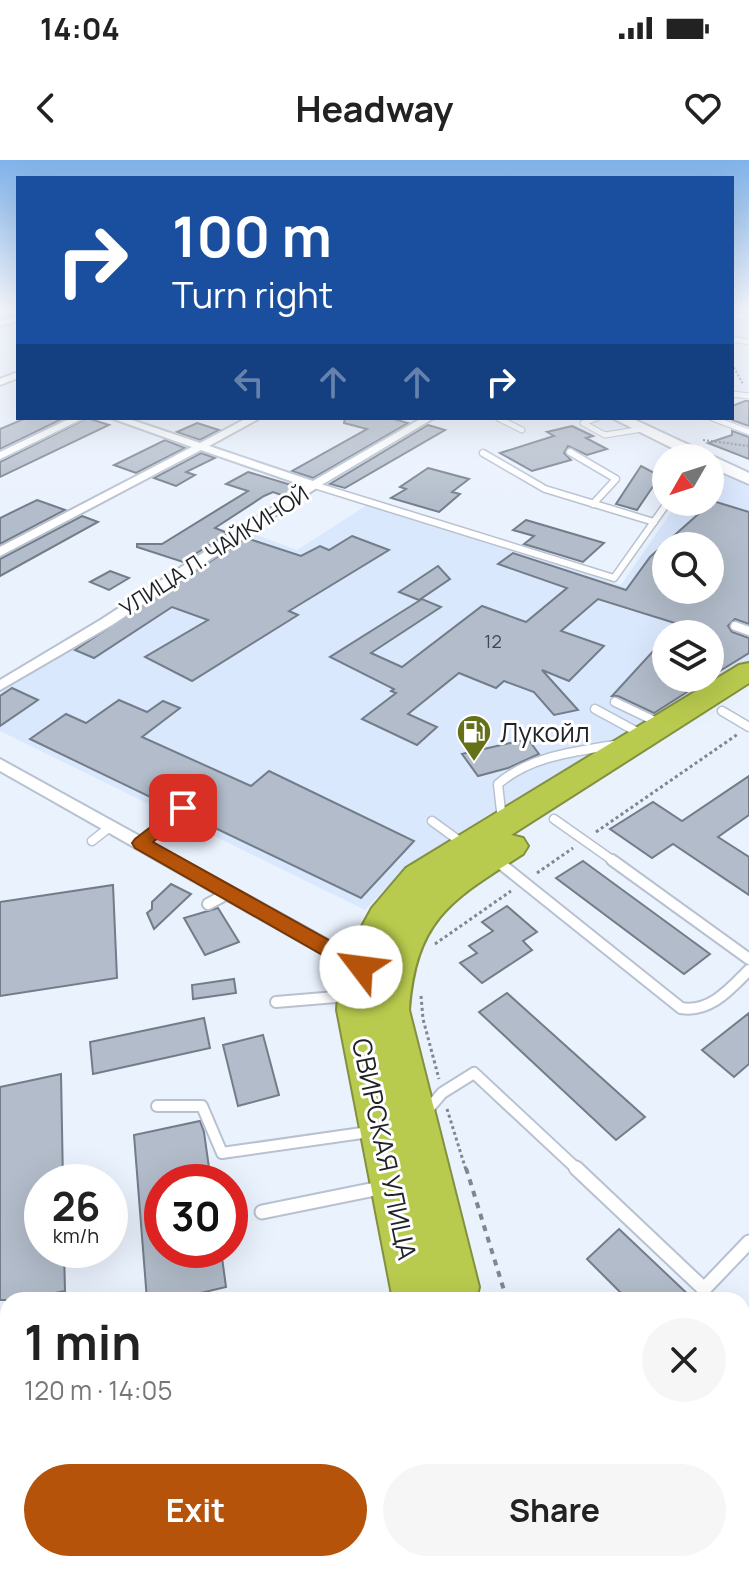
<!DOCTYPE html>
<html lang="en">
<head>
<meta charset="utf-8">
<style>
  body { margin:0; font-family:Manrope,sans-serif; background:#f6f6f6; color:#222; height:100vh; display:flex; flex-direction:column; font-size:30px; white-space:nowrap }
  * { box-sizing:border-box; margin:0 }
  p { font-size:26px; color:#767676 }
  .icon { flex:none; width:44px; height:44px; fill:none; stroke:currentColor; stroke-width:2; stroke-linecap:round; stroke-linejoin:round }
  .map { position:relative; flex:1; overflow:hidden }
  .details { position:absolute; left:0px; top:1132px; width:750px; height:280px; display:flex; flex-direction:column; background:#fff; border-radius:24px 24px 0 0; box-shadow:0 8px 32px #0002 }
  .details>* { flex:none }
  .guide { position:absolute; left:16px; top:16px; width:718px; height:244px; border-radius:0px; box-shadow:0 8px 32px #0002; background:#1a4fa0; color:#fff; overflow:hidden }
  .needle { width:52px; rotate:231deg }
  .controls { position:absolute; left:652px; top:284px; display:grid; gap:16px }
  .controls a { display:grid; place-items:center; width:72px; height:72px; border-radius:50%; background:#fff; box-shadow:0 8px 32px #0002; font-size:40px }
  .speed { position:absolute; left:24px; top:1004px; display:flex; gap:16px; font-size:40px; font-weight:700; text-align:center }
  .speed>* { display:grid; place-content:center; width:104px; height:104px; border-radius:50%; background:#fff; box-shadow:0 8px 32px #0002; line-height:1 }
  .speed small { font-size:20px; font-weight:400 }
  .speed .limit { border:12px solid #d22; background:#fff; color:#111 }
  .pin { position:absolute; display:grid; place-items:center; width:68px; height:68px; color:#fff; margin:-34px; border-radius:16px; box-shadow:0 4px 12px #0006 }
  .me { position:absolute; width:88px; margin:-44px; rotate:300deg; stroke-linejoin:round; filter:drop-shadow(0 0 6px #0008) }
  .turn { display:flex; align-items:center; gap:28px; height:168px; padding:0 24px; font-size:36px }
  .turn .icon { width:104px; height:104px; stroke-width:2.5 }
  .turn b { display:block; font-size:56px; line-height:68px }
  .lanes { display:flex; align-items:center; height:76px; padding:0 24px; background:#0003; justify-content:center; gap:40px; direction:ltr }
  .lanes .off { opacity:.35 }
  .round { display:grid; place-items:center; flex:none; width:84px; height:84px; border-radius:42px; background:#f6f6f6 }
  .headline { display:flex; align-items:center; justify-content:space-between; height:136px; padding:0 24px }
  h1 { font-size:48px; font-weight:700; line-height:60px }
  .primary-button { display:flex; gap:16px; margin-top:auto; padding:16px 24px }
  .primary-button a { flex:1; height:92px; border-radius:48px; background:#b45309; color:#fff; font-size:32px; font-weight:700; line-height:92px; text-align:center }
  .primary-button a+a { background:#f6f6f6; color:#222 }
  .status { display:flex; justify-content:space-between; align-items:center; height:56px; padding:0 40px; background:#fff; direction:ltr }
  .status svg { height:22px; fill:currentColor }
  header { display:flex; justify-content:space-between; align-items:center; height:104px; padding:0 24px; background:#fff; font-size:36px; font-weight:700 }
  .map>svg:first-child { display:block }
  .built { fill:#dae8fe; fill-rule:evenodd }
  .building { fill:#b2bcca; stroke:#737c89; stroke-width:2; fill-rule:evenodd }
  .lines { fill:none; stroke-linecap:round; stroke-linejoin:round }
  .lane-far4-casing { stroke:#b8c1d0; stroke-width:7 }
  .lane-far3-casing { stroke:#b8c1d0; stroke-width:9 }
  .lane-far2-casing { stroke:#b8c1d0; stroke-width:11 }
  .lane-far1-casing { stroke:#b8c1d0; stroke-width:14 }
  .lane-casing { stroke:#b8c1d0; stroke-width:17 }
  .street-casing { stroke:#b8c1d0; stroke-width:4 }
  .secondary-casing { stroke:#b8c1d0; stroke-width:4 }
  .highway-casing { stroke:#839040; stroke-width:4 }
  .path-far2 { stroke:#81868f; stroke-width:2; stroke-dasharray:2 2; stroke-linecap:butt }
  .path-far1 { stroke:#81868f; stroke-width:3; stroke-dasharray:3 3; stroke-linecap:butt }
  .path { stroke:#81868f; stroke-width:4; stroke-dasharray:6 6; stroke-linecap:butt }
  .lane-far4 { stroke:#fff; stroke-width:5 }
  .lane-far3 { stroke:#fff; stroke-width:6 }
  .lane-far2 { stroke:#fff; stroke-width:8 }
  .lane-far1 { stroke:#fff; stroke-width:10 }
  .lane { stroke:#fff; stroke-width:13 }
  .street { fill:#fff; fill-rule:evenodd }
  .secondary { fill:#fff; fill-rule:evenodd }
  .highway { fill:#b9cb4e; fill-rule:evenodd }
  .route { fill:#b45309; stroke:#753606; stroke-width:2 }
  .labels { text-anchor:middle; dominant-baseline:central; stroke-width:6; stroke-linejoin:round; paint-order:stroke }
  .far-number-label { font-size:18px; fill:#434850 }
  .far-street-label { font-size:22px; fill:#1e2227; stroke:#fff }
  .poi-label { font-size:26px; fill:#1e2227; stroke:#fff; text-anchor:start }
  .street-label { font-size:26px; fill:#1e2227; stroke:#fff }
</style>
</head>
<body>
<div class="status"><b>14:04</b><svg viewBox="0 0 49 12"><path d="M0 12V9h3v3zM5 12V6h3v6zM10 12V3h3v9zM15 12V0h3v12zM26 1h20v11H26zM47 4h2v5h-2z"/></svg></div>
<header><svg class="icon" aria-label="back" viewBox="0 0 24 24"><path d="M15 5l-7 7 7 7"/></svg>Headway<svg class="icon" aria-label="heart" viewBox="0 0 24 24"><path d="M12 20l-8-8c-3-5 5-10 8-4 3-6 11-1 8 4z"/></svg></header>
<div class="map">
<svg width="749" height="1412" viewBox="0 0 749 1412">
  <rect width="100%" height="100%" fill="#eaf2fe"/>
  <g class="built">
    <path d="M710 307 749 326V501L436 691 385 729 365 750 0 571V531L243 370 297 390 367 345 621 425 678 342H710ZM666 386H710V430H666ZM666 474H710V518H666Z"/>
    <polygon points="295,1404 372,1404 374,1412 288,1412"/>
  </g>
  <g class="building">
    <polygon points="745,241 749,241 749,266 732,260 732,246"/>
    <polygon points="26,258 64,258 0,289 0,269"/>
    <polygon points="87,258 109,265 0,317 0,302"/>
    <polygon points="345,258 390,258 408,263 313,318 292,311 367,269 344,263"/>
    <polygon points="197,263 219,270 200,280 177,272"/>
    <polygon points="428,265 445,270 345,328 330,324"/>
    <polygon points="572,266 593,276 586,278 607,289 587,295 568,286 564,293 571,300 532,311 500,293 554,276 547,272"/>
    <polygon points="732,271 749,277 749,299 708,283 732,275"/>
    <polygon points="165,280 185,288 136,313 114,305"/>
    <polygon points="201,293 215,298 186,312 195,315 176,326 154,318"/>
    <polygon points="641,306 660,316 637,350 616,344"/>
    <polygon points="428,308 469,319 452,332 460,334 439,352 391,338 406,329 400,327"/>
    <polygon points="248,312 298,327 284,336 273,332 264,336 215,368 228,373 183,402 137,387 137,384 162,384 248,331 226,324"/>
    <polygon points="37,340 65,350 0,384 0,358"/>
    <path d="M713 341 749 352V464L735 459 728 466 732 472 749 478V493L710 517V474H669L678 464 598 439 561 471 604 486 569 521 542 510 578 550 554 555 534 532 504 521 496 528 459 513 408 554 437 567 417 585 362 559 396 533 391 531 394 529 330 497 422 439 441 447 371 493 402 507 482 446 526 462 567 428 498 404 513 393 626 430 650 397ZM666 386H710V430H666Z"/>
    <polygon points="82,356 98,362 0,416 0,399"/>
    <polygon points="526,360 604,383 583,402 524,384 534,376 513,370"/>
    <polygon points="352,376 389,390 289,451 298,455 192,521 145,497 208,460 172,447 94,498 75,490 246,378 301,396 320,386 329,390"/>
    <polygon points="438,406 450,419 419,440 399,432"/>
    <polygon points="110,411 129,418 109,430 90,422"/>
    <polygon points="666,477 666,518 709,518 654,553 618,536 612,536"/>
    <polygon points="12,528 38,540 0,566 0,536"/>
    <polygon points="119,540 147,552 163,541 180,548 142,577 251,626 269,611 414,681 361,738 186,654 190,648 186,642 173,648 30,579 66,554 86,563"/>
    <polygon points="528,579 539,594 508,608 478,616 462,594"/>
    <polygon points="749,616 749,655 718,677 749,697 749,735 673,684 652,698 610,669 653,642 682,661"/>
    <polygon points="583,701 710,794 684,814 556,718"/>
    <polygon points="171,724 191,734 154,769 147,753 152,749 152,742"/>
    <polygon points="113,725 117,818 0,836 0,742"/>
    <polygon points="507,746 537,772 523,781 532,790 482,823 460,803 477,793 469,786 493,771 482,762"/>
    <polygon points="218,748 239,782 205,795 184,758"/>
    <polygon points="234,819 236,833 193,839 192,825"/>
    <polygon points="507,833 645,957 616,980 479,852"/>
    <polygon points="749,853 749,904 734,917 702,890"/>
    <polygon points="204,858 210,888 93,914 90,882"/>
    <polygon points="263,875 279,935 238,946 223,885"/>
    <polygon points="61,914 63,1022 42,1022 42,1090 64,1090 65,1131 21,1140 0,1140 0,927"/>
    <polygon points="200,961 204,972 211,1022 162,1022 162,1090 221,1090 226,1127 192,1135 192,1140 147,1140 134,975"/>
    <polygon points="619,1069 694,1140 628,1140 587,1099"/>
  </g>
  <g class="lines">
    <defs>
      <g id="lane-far4">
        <polyline points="732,159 749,153"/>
        <polyline points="732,179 749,182"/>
        <polyline points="732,234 749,236"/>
        <polyline points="498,258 522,270"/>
        <polyline points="597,258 583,263 605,275 642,269"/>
        <polyline points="712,258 749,272"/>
      </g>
      <g id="lane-far3">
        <polyline points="570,292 616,319 593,344"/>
        <polyline points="483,293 545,329 654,362"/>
        <polyline points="314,325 614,418 668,342"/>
        <polyline points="735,466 738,467"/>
      </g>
      <g id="lane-far2">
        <polyline points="735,466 749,471"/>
        <polyline points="615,542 659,563"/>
        <polyline points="595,549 641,574"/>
        <polyline points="722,551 749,567"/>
        <polyline points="554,659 615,702"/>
        <path d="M502 660 498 624C531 596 573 592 614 585"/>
        <polyline points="432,661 465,685"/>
        <polyline points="92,681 111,666"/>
        <polyline points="141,683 183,648"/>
        <polyline points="495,700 498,702"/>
      </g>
      <g id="lane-far1">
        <path d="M496 700 681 848C710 853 730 829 749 810"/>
        <polyline points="612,700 749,799"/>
        <polyline points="208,744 229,733"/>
        <polyline points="276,842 348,836"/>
        <polyline points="157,946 202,946 222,993 369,972"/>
        <polyline points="425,953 442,933 474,913 578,1010"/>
      </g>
      <g id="lane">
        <polyline points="576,1008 704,1129 749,1082"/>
        <polyline points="262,1052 380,1028"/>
        <polyline points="742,1350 749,1357"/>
        <polyline points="540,1404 546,1412"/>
        <polyline points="719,1404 726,1412"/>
      </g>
      <g id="street">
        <polygon points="18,156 18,161 0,166 0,161"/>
        <polygon points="18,212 18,218 0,225 0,219"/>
        <polygon points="71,258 84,258 0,299 0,292"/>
        <polygon points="111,258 126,258 200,283 247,258 260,258 209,286 313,321 422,258 434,258 318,327 112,465 0,530 0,520 102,459 305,326 201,290 0,396 0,387 192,287"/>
        <polygon points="0,599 368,802 371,807 368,812 361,815 354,812 0,611"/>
      </g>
      <g id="secondary">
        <polygon points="612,258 631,258 749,313 749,324 710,307 710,298 692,298"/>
        <polygon points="169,1404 218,1404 215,1412 166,1412"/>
      </g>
      <g id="highway">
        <path d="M749 503V523L511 675 523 678 528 686 523 694C451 740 416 759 409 850L479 1127 476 1140H393L337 850 339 821 350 788 372 748 406 708 739 505Z"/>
        <polygon points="420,1404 478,1404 479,1412 421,1412"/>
      </g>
    </defs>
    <use href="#lane-far4" class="lane-far4-casing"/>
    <use href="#lane-far3" class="lane-far3-casing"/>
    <use href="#lane-far2" class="lane-far2-casing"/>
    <use href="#lane-far1" class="lane-far1-casing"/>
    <use href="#lane" class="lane-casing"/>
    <use href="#street" class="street-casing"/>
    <use href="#secondary" class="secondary-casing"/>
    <use href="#highway" class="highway-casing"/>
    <g class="path-far2">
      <polyline points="732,204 743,224"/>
      <polyline points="703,280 749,286"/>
    </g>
    <g class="path-far1">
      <polyline points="596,672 738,574"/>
      <polyline points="537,713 573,688"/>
      <polyline points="435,784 511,731"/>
      <polyline points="421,836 423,859 439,919"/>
      <polyline points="447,949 466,1010"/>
    </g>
    <g class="path">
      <polyline points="466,1008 507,1140"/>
      <polyline points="268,1412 276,1404"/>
    </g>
    <use href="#lane-far4" class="lane-far4"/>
    <use href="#lane-far3" class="lane-far3"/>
    <use href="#lane-far2" class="lane-far2"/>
    <use href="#lane-far1" class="lane-far1"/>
    <use href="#lane" class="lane"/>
    <use href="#street" class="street"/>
    <use href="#secondary" class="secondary"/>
    <use href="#highway" class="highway"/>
  </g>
  <linearGradient id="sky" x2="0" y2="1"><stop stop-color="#81b3eb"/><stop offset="0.43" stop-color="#f6f9ff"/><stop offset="1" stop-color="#f6f9ff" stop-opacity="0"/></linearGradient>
  <rect width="749" height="346" fill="url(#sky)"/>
  <polygon class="route" points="183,642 189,644 192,648 189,652 153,682 368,802 371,807 368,813 354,813 135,688 132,683 135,679"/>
  <defs>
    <symbol id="fuel-pin" viewBox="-11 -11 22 30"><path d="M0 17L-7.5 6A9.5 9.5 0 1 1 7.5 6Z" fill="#657019" stroke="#fff"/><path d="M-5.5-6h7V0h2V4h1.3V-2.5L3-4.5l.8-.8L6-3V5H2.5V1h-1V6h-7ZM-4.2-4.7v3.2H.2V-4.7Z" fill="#fff"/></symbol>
  </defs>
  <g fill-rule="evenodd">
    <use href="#fuel-pin" x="454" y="552" width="40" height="54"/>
  </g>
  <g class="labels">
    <g class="far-number-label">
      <text x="493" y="481">12</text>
    </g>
    <g class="far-street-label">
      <text transform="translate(214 391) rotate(-33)">УЛИЦА Л. ЧАЙКИНОЙ</text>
    </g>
    <g class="poi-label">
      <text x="500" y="572">Лукойл</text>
    </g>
    <g class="street-label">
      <text transform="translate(385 989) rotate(78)">СВИРСКАЯ УЛИЦА</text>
    </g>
  </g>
</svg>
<div class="controls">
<a><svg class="needle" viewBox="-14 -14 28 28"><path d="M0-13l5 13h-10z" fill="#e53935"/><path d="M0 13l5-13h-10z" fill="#767676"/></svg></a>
<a><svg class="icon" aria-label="search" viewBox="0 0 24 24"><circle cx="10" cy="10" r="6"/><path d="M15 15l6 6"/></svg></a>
<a><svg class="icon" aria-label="layers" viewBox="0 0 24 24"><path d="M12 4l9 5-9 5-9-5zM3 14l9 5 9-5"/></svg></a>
</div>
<div class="speed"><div>26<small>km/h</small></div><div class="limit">30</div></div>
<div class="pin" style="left:183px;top:648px;background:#d93025"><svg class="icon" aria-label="arrive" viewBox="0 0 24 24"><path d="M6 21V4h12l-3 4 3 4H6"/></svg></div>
<svg class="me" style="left:361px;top:807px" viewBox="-20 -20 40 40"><circle r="19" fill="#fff"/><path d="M0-13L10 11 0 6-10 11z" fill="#b45309"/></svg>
<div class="guide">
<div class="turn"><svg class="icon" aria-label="right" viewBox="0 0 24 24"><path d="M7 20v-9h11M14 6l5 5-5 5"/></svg><div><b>100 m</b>Turn right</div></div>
<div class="lanes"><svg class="icon off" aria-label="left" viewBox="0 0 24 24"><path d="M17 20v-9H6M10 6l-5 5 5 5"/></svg><svg class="icon off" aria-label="ahead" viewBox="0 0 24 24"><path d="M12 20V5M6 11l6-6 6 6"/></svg><svg class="icon off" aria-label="ahead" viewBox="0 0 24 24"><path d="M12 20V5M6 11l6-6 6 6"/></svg><svg class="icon" aria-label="right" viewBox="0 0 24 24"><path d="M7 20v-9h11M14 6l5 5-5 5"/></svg></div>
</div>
<section class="details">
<div class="headline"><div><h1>1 min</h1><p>120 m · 14:05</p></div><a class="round"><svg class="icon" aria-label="close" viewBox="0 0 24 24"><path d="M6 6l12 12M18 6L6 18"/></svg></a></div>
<div class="primary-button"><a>Exit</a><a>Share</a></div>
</section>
</div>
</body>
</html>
